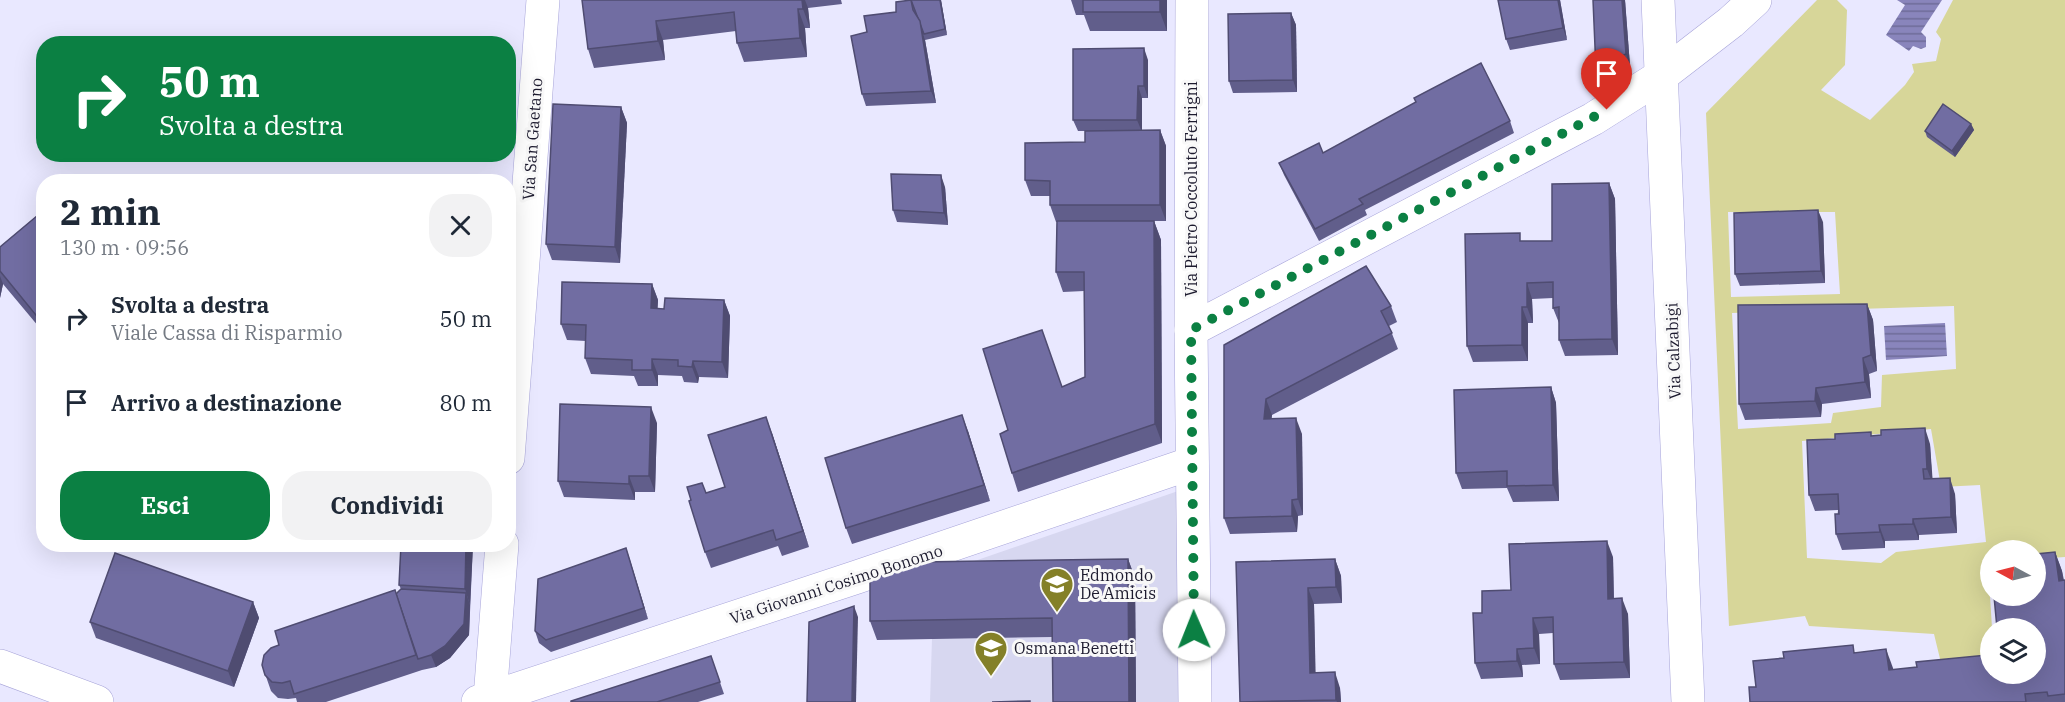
<!DOCTYPE html>
<html lang="it">
<head>
<meta charset="utf-8">
<style>
  body { margin:0; font-family:"IBM Plex Serif",serif; background:#f2f2f3; color:#1f2937; height:100vh; display:flex; flex-direction:column; font-size:22px; white-space:nowrap }
  * { box-sizing:border-box; margin:0 }
  p { font-size:20px; color:#747a83 }
  .icon { flex:none; width:33px; height:33px; fill:none; stroke:currentColor; stroke-width:2; stroke-linecap:round; stroke-linejoin:round }
  .map { position:relative; flex:1; overflow:hidden }
  .details { position:absolute; left:36px; top:174px; width:480px; height:378px; display:flex; flex-direction:column; background:#fff; border-radius:24px; box-shadow:0 6px 24px #0002 }
  .details>* { flex:none }
  .hud { position:absolute; left:36px; top:36px; width:480px; height:126px; border-radius:24px; box-shadow:0 6px 24px #0002; background:#0b8043; color:#fff; overflow:hidden }
  .needle { width:39px; rotate:277deg }
  .buttons { position:absolute; left:1980px; top:540px; display:grid; gap:12px }
  .buttons a { display:grid; place-items:center; width:66px; height:66px; border-radius:50%; background:#fff; box-shadow:0 6px 24px #0002; font-size:30px }
  .pin { position:absolute; display:grid; place-items:center; width:51px; height:51px; color:#fff; margin:-62px -26px; border-radius:50% 50% 50% 0; rotate:-45deg; box-shadow:0 0 6px #0007 }
  .pin .icon { rotate:45deg }
  .me { position:absolute; width:66px; margin:-33px; rotate:359deg; stroke-linejoin:round; filter:drop-shadow(0 0 4px #0008) }
  .turn { display:flex; align-items:center; gap:21px; height:126px; padding:0 24px; font-size:27px }
  .turn .icon { width:78px; height:78px; stroke-width:2.5 }
  .turn b { display:block; font-size:42px; line-height:51px }
  .round { display:grid; place-items:center; flex:none; width:63px; height:63px; border-radius:24px; background:#f2f2f3 }
  .head { display:flex; align-items:center; justify-content:space-between; height:102px; padding:0 24px }
  h1 { font-size:36px; font-weight:700; line-height:45px }
  .primary-button { display:flex; gap:12px; margin-top:auto; padding:12px 24px }
  .primary-button a { flex:1; height:69px; border-radius:24px; background:#0b8043; color:#fff; font-size:24px; font-weight:700; line-height:69px; text-align:center }
  .primary-button a+a { background:#f2f2f3; color:#1f2937 }
  ul { padding:0; list-style:none }
  li { display:flex; align-items:center; gap:18px; height:84px; padding:0 24px }
  li div { flex:1 }
  li b { display:block; font-size:22px }
  li em { font-style:normal }
  .map>svg:first-child { display:block }
  .built { fill:#d7d7f0 }
  .green { fill:#d7d699; fill-rule:evenodd }
  .water { fill:url(#water-rules) }
  .lines { fill:none; stroke-linecap:round; stroke-linejoin:round }
  .minor-casing { stroke:#a7a4d9; stroke-width:34 }
  .minor { stroke:#fff; stroke-width:33 }
  .wall { fill:#615e8b }
  .shaded-wall { fill:#4f4c71 }
  .building { fill:#716da2; stroke:#4f4c71; stroke-width:1.5 }
  .route { stroke:#0b8043; stroke-width:10; stroke-dasharray:0 18 }
  .labels { text-anchor:middle; dominant-baseline:central; stroke-width:6; stroke-linejoin:round; paint-order:stroke }
  .street-label { font-size:16px; fill:#1c1a2e; stroke:#f8f8f8 }
  .poi-label { font-size:16px; fill:#1c1a2e; stroke:#f8f8f8; text-anchor:start }
</style>
</head>
<body>
<div class="map">
<svg width="2065" height="702" viewBox="0 0 2065 702">
  <defs>
    <pattern id="water-rules" width="6" height="5" patternUnits="userSpaceOnUse" patternTransform="scale(1.5)"><rect width="6" height="5" fill="#8985bc"/><path d="M0 2.5h6" fill="none" stroke="#6f6c99"/></pattern>
  </defs>
  <rect width="100%" height="100%" fill="#e9e8ff"/>
  <polygon class="built" points="1181,490 1182,702 930,702 934,575"/>
  <path class="green" d="M1817 0H1837L1847 10 1845 65 1821 90 1870 120 1905 85 1914 72 1912 64 1936 61 1941 39 1936 32 1953 0H2065V557L2036 559V550H1990V563L1988 564 1992 628H1990V665L1942 667 1934 634 1809 626 1805 616 1729 626 1706 113ZM1728 212H1835L1840 294 1731 297ZM1954 306 1956 369 1882 375 1881 407 1833 413 1831 423 1738 429 1732 313ZM1931 429 1941 487 1980 485 1986 542 1896 552 1881 563 1807 558 1802 441Z"/>
  <g class="water">
    <polygon points="1897,0 1942,0 1921,32 1926,37 1926,47 1921,49 1913,46 1909,51 1886,35 1905,5"/>
    <polygon points="1945,323 1947,356 1886,360 1884,326"/>
  </g>
  <g class="lines">
    <defs>
      <g id="minor">
        <polyline points="1192,0 1191,330 1195,702"/>
        <polyline points="1658,0 1688,702"/>
        <polyline points="1191,330 1593,119 1661,76 1731,22 1755,0"/>
        <polyline points="508,458 543,0"/>
        <polyline points="0,666 97,702"/>
        <polyline points="490,698 502,544"/>
        <polyline points="478,702 857,577 1192,463"/>
      </g>
    </defs>
    <use href="#minor" class="minor-casing"/>
    <use href="#minor" class="minor"/>
  </g>
  <g class="wall">
    <polygon points="582,0 841,0 842,4 808,8 810,28 805,28 807,57 744,62 737,43 736,31 663,40 665,60 594,68 588,49"/>
    <polygon points="906,0 941,0 947,35 925,40 936,103 866,106 862,94 867,32 896,12"/>
    <polygon points="1071,0 1167,0 1167,31 1090,31 1084,15 1076,15"/>
    <polygon points="1498,0 1560,0 1567,40 1510,50 1506,39"/>
    <polygon points="1625,0 1630,66 1601,81 1596,70"/>
    <polygon points="1291,13 1296,25 1297,92 1233,93 1229,81"/>
    <polygon points="1148,60 1148,98 1142,98 1142,131 1160,130 1166,146 1166,221 1154,221 1161,240 1162,443 1018,492 1012,473 1008,430 1062,387 1085,377 1084,291 1063,292 1056,272 1057,222 1056,222 1050,205 1050,196 1031,196 1025,180 1085,142 1085,131 1078,131 1073,120"/>
    <polygon points="1414,98 1510,121 1514,133 1365,210 1367,215 1319,241 1284,175 1279,163 1323,153 1416,103"/>
    <polygon points="621,107 627,123 620,263 552,260 546,244"/>
    <polygon points="1971,124 1974,130 1955,157 1927,137 1925,131"/>
    <polygon points="1609,183 1615,199 1618,355 1565,356 1559,340 1559,323 1553,308 1553,298 1532,299 1533,323 1528,323 1528,361 1473,362 1467,346 1523,241 1552,241"/>
    <polygon points="945,187 948,225 897,222 893,210"/>
    <polygon points="44,210 44,333 3,284 0,298 0,247"/>
    <polygon points="1823,222 1825,283 1740,286 1735,274"/>
    <polygon points="652,284 658,300 657,309 664,309 724,300 730,316 728,378 699,377 698,383 684,382 682,376 658,375 658,386 638,386 634,376 591,374 585,358 586,341 567,340 561,324"/>
    <polygon points="1867,304 1873,320 1877,371 1869,374 1871,398 1822,404 1821,417 1745,420 1739,404"/>
    <polygon points="1391,306 1397,322 1389,326 1398,349 1272,415 1271,419 1302,434 1303,515 1298,516 1297,532 1230,534 1224,518 1224,345"/>
    <polygon points="1551,387 1556,403 1559,501 1513,502 1507,488 1462,489 1456,473"/>
    <polygon points="657,423 655,492 635,492 635,500 564,497 558,481"/>
    <polygon points="968,431 990,501 852,544 846,528"/>
    <polygon points="772,433 809,547 782,556 778,546 711,568 705,552 691,500 706,493 725,487"/>
    <polygon points="1872,436 1930,444 1932,479 1955,494 1957,533 1919,535 1919,540 1885,541 1885,548 1842,550 1836,534 1838,510 1815,511 1809,495 1835,439"/>
    <polygon points="401,544 473,544 469,635 450,658 436,667 422,670 326,702 297,702 296,698 288,699 278,698 271,691 262,665 396,594 401,589 399,585"/>
    <polygon points="626,548 648,619 551,652 539,643 535,631"/>
    <polygon points="2055,552 2062,571 2064,580 2065,581 2065,702 1750,702 1756,687 1893,668 1893,670 1989,661 2036,674 1996,597"/>
    <polygon points="1613,557 1614,599 1628,614 1630,678 1560,680 1554,664 1553,633 1539,634 1540,664 1522,665 1523,677 1481,679 1475,663 1482,613 1511,590"/>
    <polygon points="1128,559 1135,578 1136,702 1053,702 1052,637 877,640 870,621"/>
    <polygon points="1335,559 1341,576 1342,603 1314,604 1315,672 1340,688 1341,702 1240,702 1236,562"/>
    <polygon points="253,602 259,618 234,687 96,638 90,622"/>
    <polygon points="711,656 724,694 698,702 571,702"/>
  </g>
  <g class="shaded-wall">
    <polygon points="802,0 805,0 808,8 810,28 803,9"/>
    <polygon points="940,0 941,0 947,35 945,29"/>
    <polygon points="1160,0 1167,0 1167,31 1160,12"/>
    <polygon points="1558,0 1560,0 1567,40 1563,28"/>
    <polygon points="1622,0 1625,0 1630,66 1626,54"/>
    <polygon points="798,9 805,28 807,57 800,38"/>
    <polygon points="1291,13 1296,25 1297,92 1293,80"/>
    <polygon points="656,21 663,40 665,60 658,41"/>
    <polygon points="920,21 924,34 923,34 925,40 936,103 931,91"/>
    <polygon points="1144,48 1148,60 1148,98 1144,86"/>
    <polygon points="1138,86 1142,98 1142,132 1137,120"/>
    <polygon points="621,107 627,123 620,263 615,247"/>
    <polygon points="1971,124 1974,130 1955,157 1952,151"/>
    <polygon points="1160,130 1166,146 1166,221 1160,205"/>
    <polygon points="941,175 945,187 948,225 944,213"/>
    <polygon points="1609,183 1615,199 1618,355 1612,339"/>
    <polygon points="1818,210 1823,222 1825,283 1821,271"/>
    <polygon points="1154,221 1161,240 1162,443 1155,424"/>
    <polygon points="0,276 3,284 0,298"/>
    <polygon points="1527,283 1532,299 1533,323 1527,307"/>
    <polygon points="652,284 658,300 657,324 651,308"/>
    <polygon points="724,300 730,316 728,378 722,362"/>
    <polygon points="1867,304 1873,320 1877,371 1871,355"/>
    <polygon points="1522,307 1528,323 1528,361 1522,345"/>
    <polygon points="1863,358 1869,374 1871,398 1865,382"/>
    <polygon points="652,359 658,375 658,386 652,370"/>
    <polygon points="693,361 699,377 698,383 692,367"/>
    <polygon points="1551,387 1556,403 1559,501 1553,485"/>
    <polygon points="1816,388 1822,404 1821,417 1815,401"/>
    <polygon points="1266,399 1272,415 1270,435 1264,419"/>
    <polygon points="651,407 657,423 655,492 649,476"/>
    <polygon points="962,415 968,431 990,501 984,485"/>
    <polygon points="766,417 772,433 809,547 803,531"/>
    <polygon points="1296,418 1302,434 1303,515 1298,499"/>
    <polygon points="1925,428 1930,444 1933,485 1927,469"/>
    <polygon points="629,476 635,492 635,500 629,484"/>
    <polygon points="1950,478 1955,494 1957,533 1951,517"/>
    <polygon points="1292,500 1298,516 1297,532 1292,516"/>
    <polygon points="1913,519 1919,535 1919,540 1913,524"/>
    <polygon points="1879,525 1885,541 1885,548 1880,532"/>
    <polygon points="1607,541 1613,557 1614,615 1608,599"/>
    <polygon points="466,544 473,544 470,605 465,589"/>
    <polygon points="626,548 630,560 648,619 644,608"/>
    <polygon points="2055,552 2062,571 2065,592 2059,581"/>
    <polygon points="1128,559 1135,578 1136,702 1129,702"/>
    <polygon points="1335,559 1341,576 1342,603 1336,587"/>
    <polygon points="1308,588 1314,604 1316,689 1310,673"/>
    <polygon points="466,593 470,605 469,635 450,658 436,667 431,655"/>
    <polygon points="1622,598 1628,614 1630,678 1624,662"/>
    <polygon points="253,602 259,618 234,687 228,671"/>
    <polygon points="854,606 858,617 856,702 852,702"/>
    <polygon points="1533,618 1539,634 1540,664 1534,648"/>
    <polygon points="1517,649 1522,665 1523,677 1517,661"/>
    <polygon points="1886,649 1893,668 1896,689 1889,670"/>
    <polygon points="1335,672 1340,688 1341,702 1337,702 1336,700"/>
  </g>
  <g class="building">
    <polygon points="582,0 802,0 803,9 798,9 800,38 737,43 734,12 656,21 658,41 588,49"/>
    <polygon points="906,0 940,0 945,29 924,34 911,0"/>
    <polygon points="911,0 913,10 920,21 931,91 862,94 851,36 867,32 864,16 896,12 896,2"/>
    <rect x="1083" y="0" width="77" height="12"/>
    <polygon points="1498,0 1558,0 1563,28 1506,39"/>
    <polygon points="1593,0 1622,0 1626,54 1596,70"/>
    <polygon points="1291,13 1293,80 1229,81 1228,14"/>
    <polygon points="1144,48 1144,86 1138,86 1137,120 1073,120 1073,49"/>
    <polygon points="1481,63 1510,121 1359,199 1363,204 1315,229 1279,163 1319,143 1323,153 1416,102 1414,98"/>
    <polygon points="553,104 621,107 615,247 546,244"/>
    <polygon points="1943,104 1971,124 1952,151 1925,131"/>
    <polygon points="1160,130 1160,205 1050,205 1050,181 1025,180 1025,143 1085,142 1085,131"/>
    <polygon points="891,174 941,175 944,213 893,210"/>
    <polygon points="1609,183 1612,339 1559,340 1559,307 1553,308 1553,282 1527,283 1527,307 1522,307 1522,345 1467,346 1465,234 1520,233 1520,241 1552,241 1552,184"/>
    <polygon points="44,210 44,325 0,271 0,247"/>
    <polygon points="1818,210 1821,271 1735,274 1734,213"/>
    <polygon points="1057,221 1154,221 1155,424 1012,473 1000,434 1008,430 983,349 1042,330 1062,387 1085,377 1084,272 1056,272"/>
    <polygon points="1366,266 1391,306 1381,311 1392,333 1266,399 1264,419 1296,418 1298,499 1292,500 1292,516 1224,518 1224,345"/>
    <polygon points="562,282 652,284 651,308 664,309 665,298 724,300 722,362 693,361 692,367 678,366 678,360 652,359 652,370 632,370 632,360 585,358 586,325 561,324"/>
    <polygon points="1867,304 1871,355 1863,358 1865,382 1816,388 1815,401 1739,404 1738,305"/>
    <polygon points="1551,387 1553,485 1507,486 1507,471 1456,473 1454,390"/>
    <polygon points="560,404 651,407 649,476 629,476 629,484 558,481"/>
    <polygon points="962,415 984,485 846,528 825,458"/>
    <polygon points="766,417 803,531 776,540 773,530 705,552 689,501 691,500 687,487 702,483 706,493 725,487 708,435"/>
    <polygon points="1925,428 1927,469 1923,469 1924,479 1950,478 1951,517 1913,519 1913,524 1879,525 1880,532 1836,534 1835,514 1839,514 1838,494 1809,495 1807,440 1835,439 1835,434 1871,432 1871,436 1881,435 1881,430"/>
    <polygon points="1607,541 1608,599 1622,598 1624,662 1554,664 1553,617 1533,618 1534,648 1517,649 1517,661 1475,663 1473,613 1482,613 1482,591 1511,590 1509,544"/>
    <polygon points="401,544 466,544 465,589 399,585"/>
    <polygon points="626,548 644,608 546,640 535,631 538,579"/>
    <polygon points="2055,552 2059,581 2065,580 2065,694 2048,696 2047,692 2025,694 2026,702 1750,702 1749,687 1756,687 1753,661 1784,658 1783,652 1853,645 1854,653 1886,649 1889,670 1917,667 1916,662 1987,655 1987,662 1990,661 1990,674 2036,674 2036,628 1997,628 1994,596 1996,597 1996,596 2036,596 2036,554"/>
    <polygon points="115,553 253,602 228,671 90,622"/>
    <polygon points="1128,559 1129,702 1053,702 1052,618 870,621 870,580 918,562"/>
    <polygon points="1335,559 1336,587 1308,588 1310,673 1335,672 1336,700 1240,702 1236,562"/>
    <polygon points="401,589 466,593 464,624 445,646 431,655 418,659 396,594"/>
    <polygon points="395,590 416,655 294,694 290,681 282,683 272,682 265,675 262,665 264,655 271,648 279,645 275,631"/>
    <polygon points="854,606 852,702 807,702 809,622"/>
    <polygon points="711,656 720,682 657,702 571,702 571,701"/>
    <polygon points="1030,701 1030,702 992,702"/>
  </g>
  <g class="lines">
    <polyline class="route" points="1194,630 1191,330 1607,110"/>
  </g>
  <defs>
    <symbol id="school-pin" viewBox="-11 -11 22 30"><path d="M0 17L-7.5 6A9.5 9.5 0 1 1 7.5 6Z" fill="#848028" stroke="#f8f8f8"/><path d="M0-5L7-2L0 1L-7-2ZM-4 1L0 2.5L4 1V4Q0 6-4 4Z" fill="#fff"/></symbol>
  </defs>
  <g fill-rule="evenodd">
    <use href="#school-pin" x="1038" y="565" width="38" height="52"/>
    <use href="#school-pin" x="972" y="629" width="38" height="52"/>
  </g>
  <g class="labels">
    <g class="street-label">
      <text transform="translate(532 139) rotate(-86)">Via San Gaetano</text>
      <text transform="translate(1191 189) rotate(-90)">Via Pietro Coccoluto Ferrigni</text>
      <text transform="translate(1673 351) rotate(-92)">Via Calzabigi</text>
      <text transform="translate(836 584) rotate(-18)">Via Giovanni Cosimo Bonomo</text>
    </g>
    <g class="poi-label">
      <text x="1080" y="575">Edmondo<tspan x="1080" dy="18">De Amicis</tspan></text>
      <text x="1014" y="648">Osmana Benetti</text>
    </g>
  </g>
</svg>
<div class="buttons">
<a><svg class="needle" viewBox="-14 -14 28 28"><path d="M0-13l5 13h-10z" fill="#e53935"/><path d="M0 13l5-13h-10z" fill="#747a83"/></svg></a>
<a><svg class="icon" aria-label="layers" viewBox="0 0 24 24"><path d="M12 4l9 5-9 5-9-5zM3 14l9 5 9-5"/></svg></a>
</div>
<div class="pin" style="left:1607px;top:110px;background:#d93025"><svg class="icon" aria-label="arrive" viewBox="0 0 24 24"><path d="M6 21V4h12l-3 4 3 4H6"/></svg></div>
<svg class="me" style="left:1194px;top:630px" viewBox="-20 -20 40 40"><circle r="19" fill="#fff"/><path d="M0-13L10 11 0 6-10 11z" fill="#0b8043"/></svg>
<div class="hud">
<div class="turn"><svg class="icon" aria-label="right" viewBox="0 0 24 24"><path d="M7 20v-9h11M14 6l5 5-5 5"/></svg><div><b>50 m</b>Svolta a destra</div></div>
</div>
<section class="details">
<div class="head"><div><h1>2 min</h1><p>130 m · 09:56</p></div><a class="round"><svg class="icon" aria-label="close" viewBox="0 0 24 24"><path d="M6 6l12 12M18 6L6 18"/></svg></a></div>
<ul>
<li><svg class="icon" aria-label="right" viewBox="0 0 24 24"><path d="M7 20v-9h11M14 6l5 5-5 5"/></svg><div><b>Svolta a destra</b><p>Viale Cassa di Risparmio</p></div><em>50 m</em></li>
<li><svg class="icon" aria-label="arrive" viewBox="0 0 24 24"><path d="M6 21V4h12l-3 4 3 4H6"/></svg><div><b>Arrivo a destinazione</b></div><em>80 m</em></li>
</ul>
<div class="primary-button"><a>Esci</a><a>Condividi</a></div>
</section>
</div>
</body>
</html>
